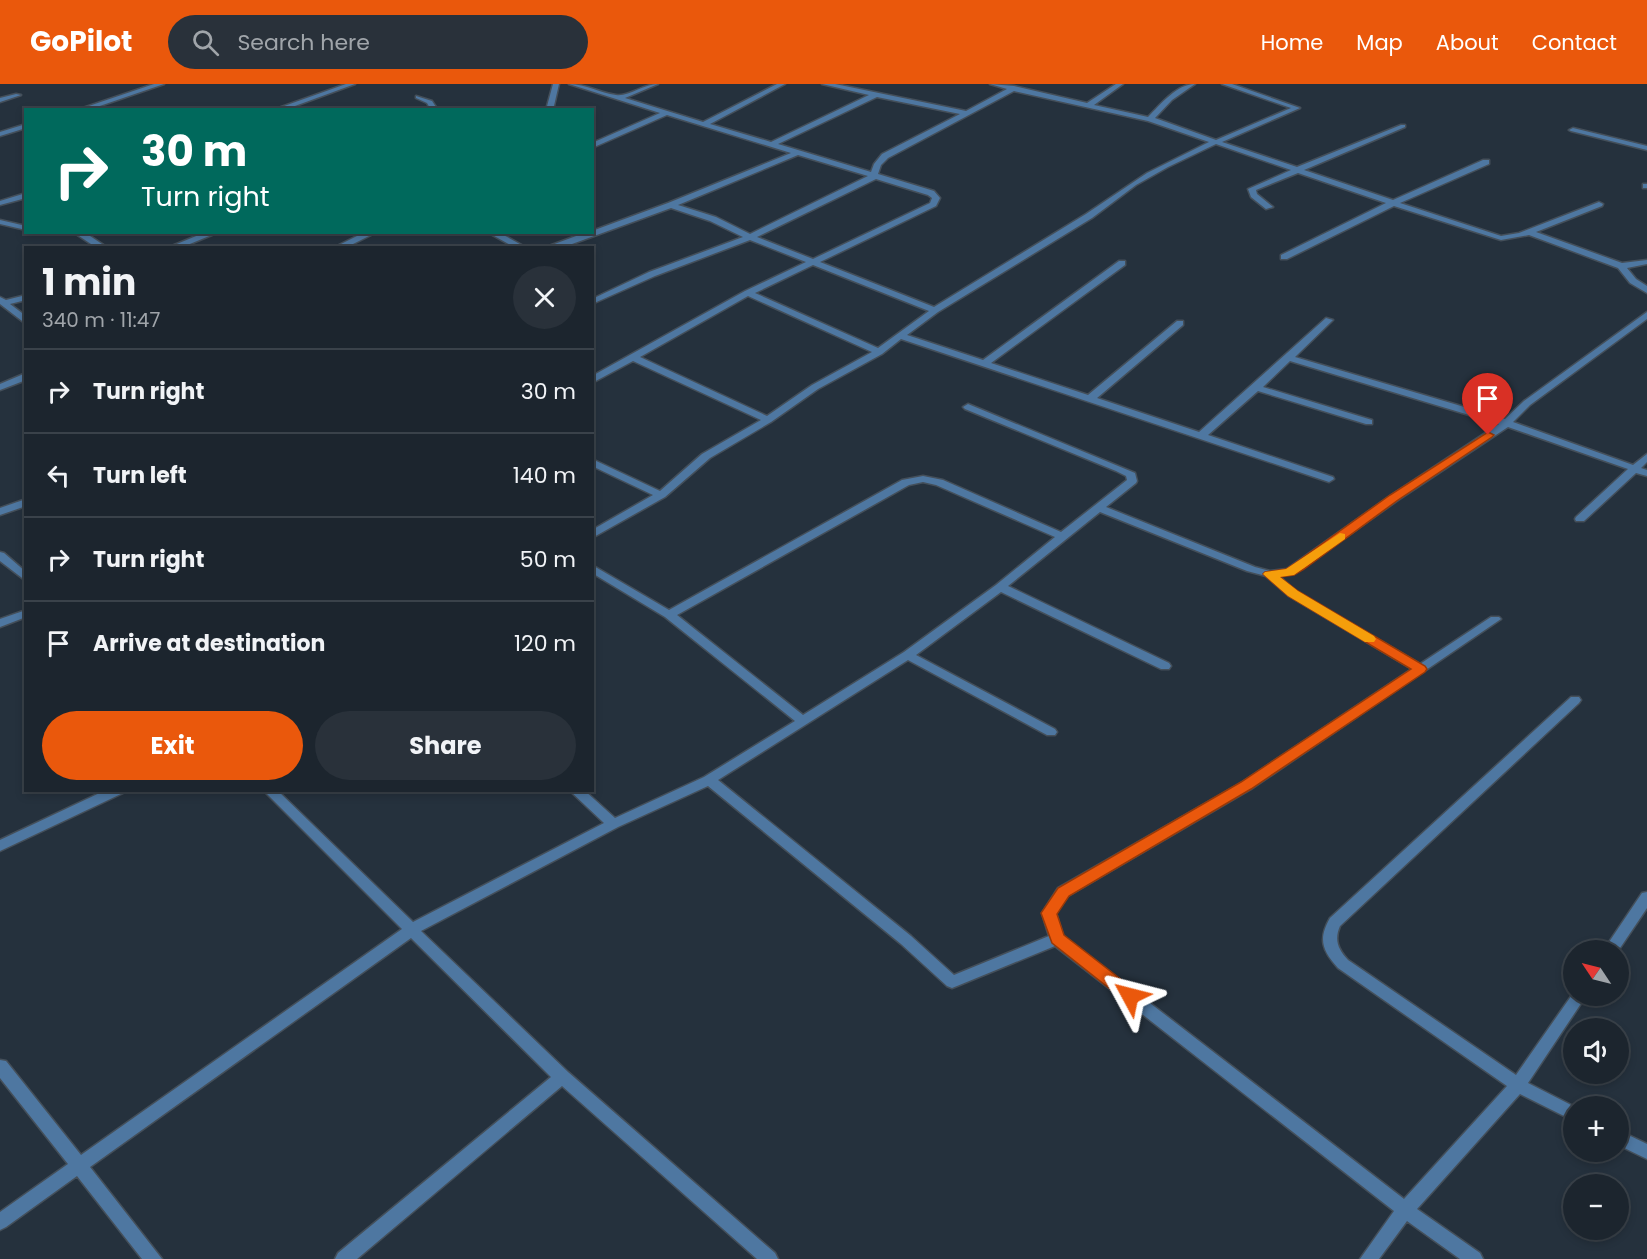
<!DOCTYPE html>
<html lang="en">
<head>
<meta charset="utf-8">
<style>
  body { margin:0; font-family:Poppins,sans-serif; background:#29313a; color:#f1f3f6; height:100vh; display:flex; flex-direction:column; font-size:22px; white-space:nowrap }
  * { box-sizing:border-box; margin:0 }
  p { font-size:20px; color:#a0a5aa }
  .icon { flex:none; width:33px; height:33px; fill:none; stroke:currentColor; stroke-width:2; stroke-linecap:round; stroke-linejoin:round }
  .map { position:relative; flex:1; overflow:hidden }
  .drawer { position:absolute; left:24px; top:162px; width:570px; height:546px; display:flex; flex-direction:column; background:#1c252e; border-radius:0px; box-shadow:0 3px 9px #0003,0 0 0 2px #3a424a }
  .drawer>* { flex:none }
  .banner { position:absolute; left:24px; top:24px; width:570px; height:126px; border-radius:0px; box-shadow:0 3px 9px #0003,0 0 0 2px #3a424a; background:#00695c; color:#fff; overflow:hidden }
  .needle { width:39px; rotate:305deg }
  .controls { position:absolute; left:1563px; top:856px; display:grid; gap:12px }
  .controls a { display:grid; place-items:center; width:66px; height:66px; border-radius:50%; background:#1c252e; box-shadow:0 3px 9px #0003,0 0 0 2px #3a424a; font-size:30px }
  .pin { position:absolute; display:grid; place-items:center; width:51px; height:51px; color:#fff; margin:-62px -26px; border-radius:50% 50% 50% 0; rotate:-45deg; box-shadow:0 0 6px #0007 }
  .pin .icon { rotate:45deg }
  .me { position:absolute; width:66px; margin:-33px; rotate:308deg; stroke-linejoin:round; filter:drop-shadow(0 0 4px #0008) }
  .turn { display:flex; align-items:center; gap:21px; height:126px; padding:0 18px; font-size:27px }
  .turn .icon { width:78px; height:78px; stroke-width:2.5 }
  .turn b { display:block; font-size:42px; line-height:51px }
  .round { display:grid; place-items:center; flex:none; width:63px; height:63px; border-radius:32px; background:#29313a }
  .overview { display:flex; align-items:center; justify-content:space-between; height:102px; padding:0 18px }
  h1 { font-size:36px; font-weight:700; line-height:45px }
  .button { display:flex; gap:12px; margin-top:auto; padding:12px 18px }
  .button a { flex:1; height:69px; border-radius:36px; background:#ea580c; color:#fff; font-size:24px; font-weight:700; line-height:69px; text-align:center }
  .button a+a { background:#29313a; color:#f1f3f6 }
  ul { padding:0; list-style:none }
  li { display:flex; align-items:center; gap:18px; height:84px; padding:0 18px; border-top:2px solid #3a424a }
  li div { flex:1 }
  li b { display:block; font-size:22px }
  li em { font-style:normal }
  header { display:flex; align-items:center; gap:36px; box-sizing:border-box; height:84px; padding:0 30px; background:#ea580c; color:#fff }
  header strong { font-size:28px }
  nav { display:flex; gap:33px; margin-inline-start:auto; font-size:21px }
  .search { width:420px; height:54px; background:#29313a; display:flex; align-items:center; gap:15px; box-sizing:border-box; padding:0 21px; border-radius:33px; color:#a0a5aa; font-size:22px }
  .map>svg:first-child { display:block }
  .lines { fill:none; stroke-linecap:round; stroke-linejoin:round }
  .minor-casing { stroke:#444f5a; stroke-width:3 }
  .minor { fill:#4e77a1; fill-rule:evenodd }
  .route { fill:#ea580c; stroke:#983908; stroke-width:1.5 }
  .slow { fill:#f59e0b }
</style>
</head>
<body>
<header>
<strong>GoPilot</strong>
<div class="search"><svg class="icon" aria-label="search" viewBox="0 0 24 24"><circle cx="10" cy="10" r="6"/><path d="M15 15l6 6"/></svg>Search here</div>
<nav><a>Home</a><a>Map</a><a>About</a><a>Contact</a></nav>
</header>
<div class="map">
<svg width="1647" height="1175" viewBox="0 0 1647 1175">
  <rect width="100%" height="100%" fill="#25313d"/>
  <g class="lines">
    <defs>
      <g id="minor">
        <polygon points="154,0 164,0 88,26 77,26"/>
        <polygon points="346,0 355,0 284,26 273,26"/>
        <polygon points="553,0 559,0 553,26 546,26"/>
        <path d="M569 0C586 0 600 9 616 11 628 13 644 0 658 0L625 14 703 38 777 0H785L710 40 771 58 869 11 822 0H835L966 27 1007 5 990 0 1014 2 1087 19 1116 0H1123L1094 21 1148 33C1161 20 1177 0 1195 0L1172 16 1155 34 1216 56 1291 24 1222 0H1232L1300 24 1222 58 1297 83 1401 41H1405V43L1304 86 1393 116 1483 76H1489V80L1400 119 1501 152 1519 149 1599 118 1603 120 1602 122 1536 148 1622 179 1647 176V180L1627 184 1636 195 1647 202V209L1630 199 1618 184 1529 151 1501 156 1394 122 1287 175H1281V171L1386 119 1298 89 1256 106 1257 110 1273 123 1266 125 1251 113 1248 105 1291 86 1216 60 1168 83 1136 101 1092 134 938 228 907 251 983 276 1119 177H1125V181L991 279 1088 311 1177 237H1183V241L1097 314 1199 348 1326 234 1333 236 1295 273 1505 335 1524 317 1647 228V235L1530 321 1513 338 1633 381 1647 370V378L1641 384 1647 386V392L1636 389 1584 437H1576L1575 435 1576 433 1628 385 1508 343 1398 416 1294 490 1279 492 1297 508 1420 580 1491 533H1499L1501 535 1251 705 1068 812 1056 829 1063 852 1404 1115 1507 1002 1338 884C1322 866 1318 855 1330 834L1571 613H1579L1581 616 1579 619 1340 842C1334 856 1338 865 1348 876L1516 991 1574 908V912H1586L1528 999 1575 1023H1574V1037L1520 1010 1417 1125 1480 1169 1483 1175H1460L1407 1137 1379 1175H1360L1394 1127 1055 862 957 902 952 904 947 902 901 860 708 702 618 743 421 847 568 988 775 1169 778 1175H757L562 1002 357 1175H335L338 1169 551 993 411 854 90 1083 162 1175H142L77 1092 6 1143 0 1146V1128L68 1080 0 994V976L6 977 81 1071 402 845 263 706H277L413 838 604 739 569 706H584L615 734 704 693 795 637 665 533 592 489V481L669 526 902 396 923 392 943 396 1061 448 1127 396 1126 392 1116 387 965 325 963 323 968 320 1135 389 1137 397 1136 399 1106 423 1255 483 1270 487 1287 485 1390 412 1499 340 1290 277 1263 303 1372 336V340H1366L1258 307 1208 351 1333 393 1334 395 1329 398 901 255 882 270 818 305 771 338 710 374 665 413 592 454V446L653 411 592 382V375L660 407 702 370 761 336 633 277 592 299V292L745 207 806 178 750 156 655 192 592 220V215L649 188 743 153 710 137 671 124 561 164 549 162 587 148H592V147L668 119 791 69 667 31 592 64V59L660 29ZM1014 7 1148 37 1209 58 1147 89 1086 130 934 223 820 178 936 122 940 114 934 107 878 90 881 81 888 74ZM877 13 960 30 882 70 874 80 871 88 778 60ZM798 71 868 92 750 150 716 133 678 121ZM876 95 928 111 932 114 930 119 813 175 757 153ZM813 181 929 227 878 264 755 209ZM748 212 872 268 812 301 767 332 640 273ZM923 398 936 401 1055 453 996 501 904 568 803 631 677 531 909 401ZM1100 428 1247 487 1266 492 1289 512 1412 585 1241 699 1058 804 1042 829 1049 852 954 891 911 852 718 696 908 576 1047 651H1055L1057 648 1055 645 916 571 1001 508 1161 585H1169L1171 582 1169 579 1008 502Z"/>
        <polygon points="16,10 21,11 0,18 0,14"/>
        <polygon points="416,12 432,17 438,26 431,26 427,19 416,14"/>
        <polygon points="26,40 26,44 0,52 0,48"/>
        <polygon points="1573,44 1647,62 1647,66 1571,47 1569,46"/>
        <rect x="1643" y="100" width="4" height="4"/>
        <polygon points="26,109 26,114 0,121 0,117"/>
        <polygon points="0,136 26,142 26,146 0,140"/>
        <polygon points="73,148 84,148 108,164 97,164"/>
        <polygon points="206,148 219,148 180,164 167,164"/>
        <polygon points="365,148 377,148 345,164 333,164"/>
        <polygon points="487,148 498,148 527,164 516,164"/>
        <polygon points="26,211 26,216 10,220 26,232 26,240 0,220 0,213 6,216"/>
        <polygon points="26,289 26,296 0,306 0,300"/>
        <polygon points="26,415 26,422 0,431 0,424"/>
        <polygon points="0,468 4,469 26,488 26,497 0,477"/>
        <polygon points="26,526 26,533 0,543 0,535"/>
        <polygon points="106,706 124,706 123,709 0,767 0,756"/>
        <polygon points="1647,808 1647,824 1618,867 1603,867 1642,809"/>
        <polygon points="1618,1046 1647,1060 1647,1075 1618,1061"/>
      </g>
    </defs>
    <use href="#minor" class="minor-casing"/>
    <use href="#minor" class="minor"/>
  </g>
  <polygon class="route" points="1488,348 1494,351 1492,353 1398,416 1304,485 1294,491 1280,493 1298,507 1425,582 1427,585 1425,588 1251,705 1069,812 1057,830 1064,851 1136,907 1139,912 1136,916 1130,918 1124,916 1052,859 1041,829 1058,804 1241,698 1411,585 1288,512 1263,490 1265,488 1286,485 1295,479 1390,411"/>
  <polygon class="slow" points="1340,449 1345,450 1345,455 1294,491 1280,493 1298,507 1374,552 1376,555 1374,558 1365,558 1288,512 1263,490 1265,488 1286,485"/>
</svg>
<div class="controls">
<a><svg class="needle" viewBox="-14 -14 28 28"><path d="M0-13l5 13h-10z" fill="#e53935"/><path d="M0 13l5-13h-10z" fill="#a0a5aa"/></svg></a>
<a><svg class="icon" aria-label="sound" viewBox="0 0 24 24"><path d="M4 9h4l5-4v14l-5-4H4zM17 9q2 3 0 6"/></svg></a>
<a>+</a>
<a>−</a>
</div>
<div class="pin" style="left:1488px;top:351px;background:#d93025"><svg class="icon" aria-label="arrive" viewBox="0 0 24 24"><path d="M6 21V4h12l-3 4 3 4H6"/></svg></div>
<svg class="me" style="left:1130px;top:912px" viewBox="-20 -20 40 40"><path d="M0-17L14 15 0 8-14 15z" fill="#ea580c" stroke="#fff" stroke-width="4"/></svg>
<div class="banner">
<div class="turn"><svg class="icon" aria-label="right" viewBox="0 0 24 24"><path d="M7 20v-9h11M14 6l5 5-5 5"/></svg><div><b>30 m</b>Turn right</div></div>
</div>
<section class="drawer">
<div class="overview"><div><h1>1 min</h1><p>340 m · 11:47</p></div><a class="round"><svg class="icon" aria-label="close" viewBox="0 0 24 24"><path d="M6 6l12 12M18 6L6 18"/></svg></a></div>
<ul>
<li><svg class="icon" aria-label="right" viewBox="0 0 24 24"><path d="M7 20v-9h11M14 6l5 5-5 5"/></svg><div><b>Turn right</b></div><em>30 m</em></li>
<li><svg class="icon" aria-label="left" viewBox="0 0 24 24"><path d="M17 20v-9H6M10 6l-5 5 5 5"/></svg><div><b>Turn left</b></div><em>140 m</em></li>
<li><svg class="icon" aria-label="right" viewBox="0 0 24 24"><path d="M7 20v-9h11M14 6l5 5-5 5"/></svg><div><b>Turn right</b></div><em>50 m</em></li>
<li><svg class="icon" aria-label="arrive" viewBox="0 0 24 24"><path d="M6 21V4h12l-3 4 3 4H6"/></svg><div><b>Arrive at destination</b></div><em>120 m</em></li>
</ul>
<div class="button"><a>Exit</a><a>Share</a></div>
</section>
</div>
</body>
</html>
